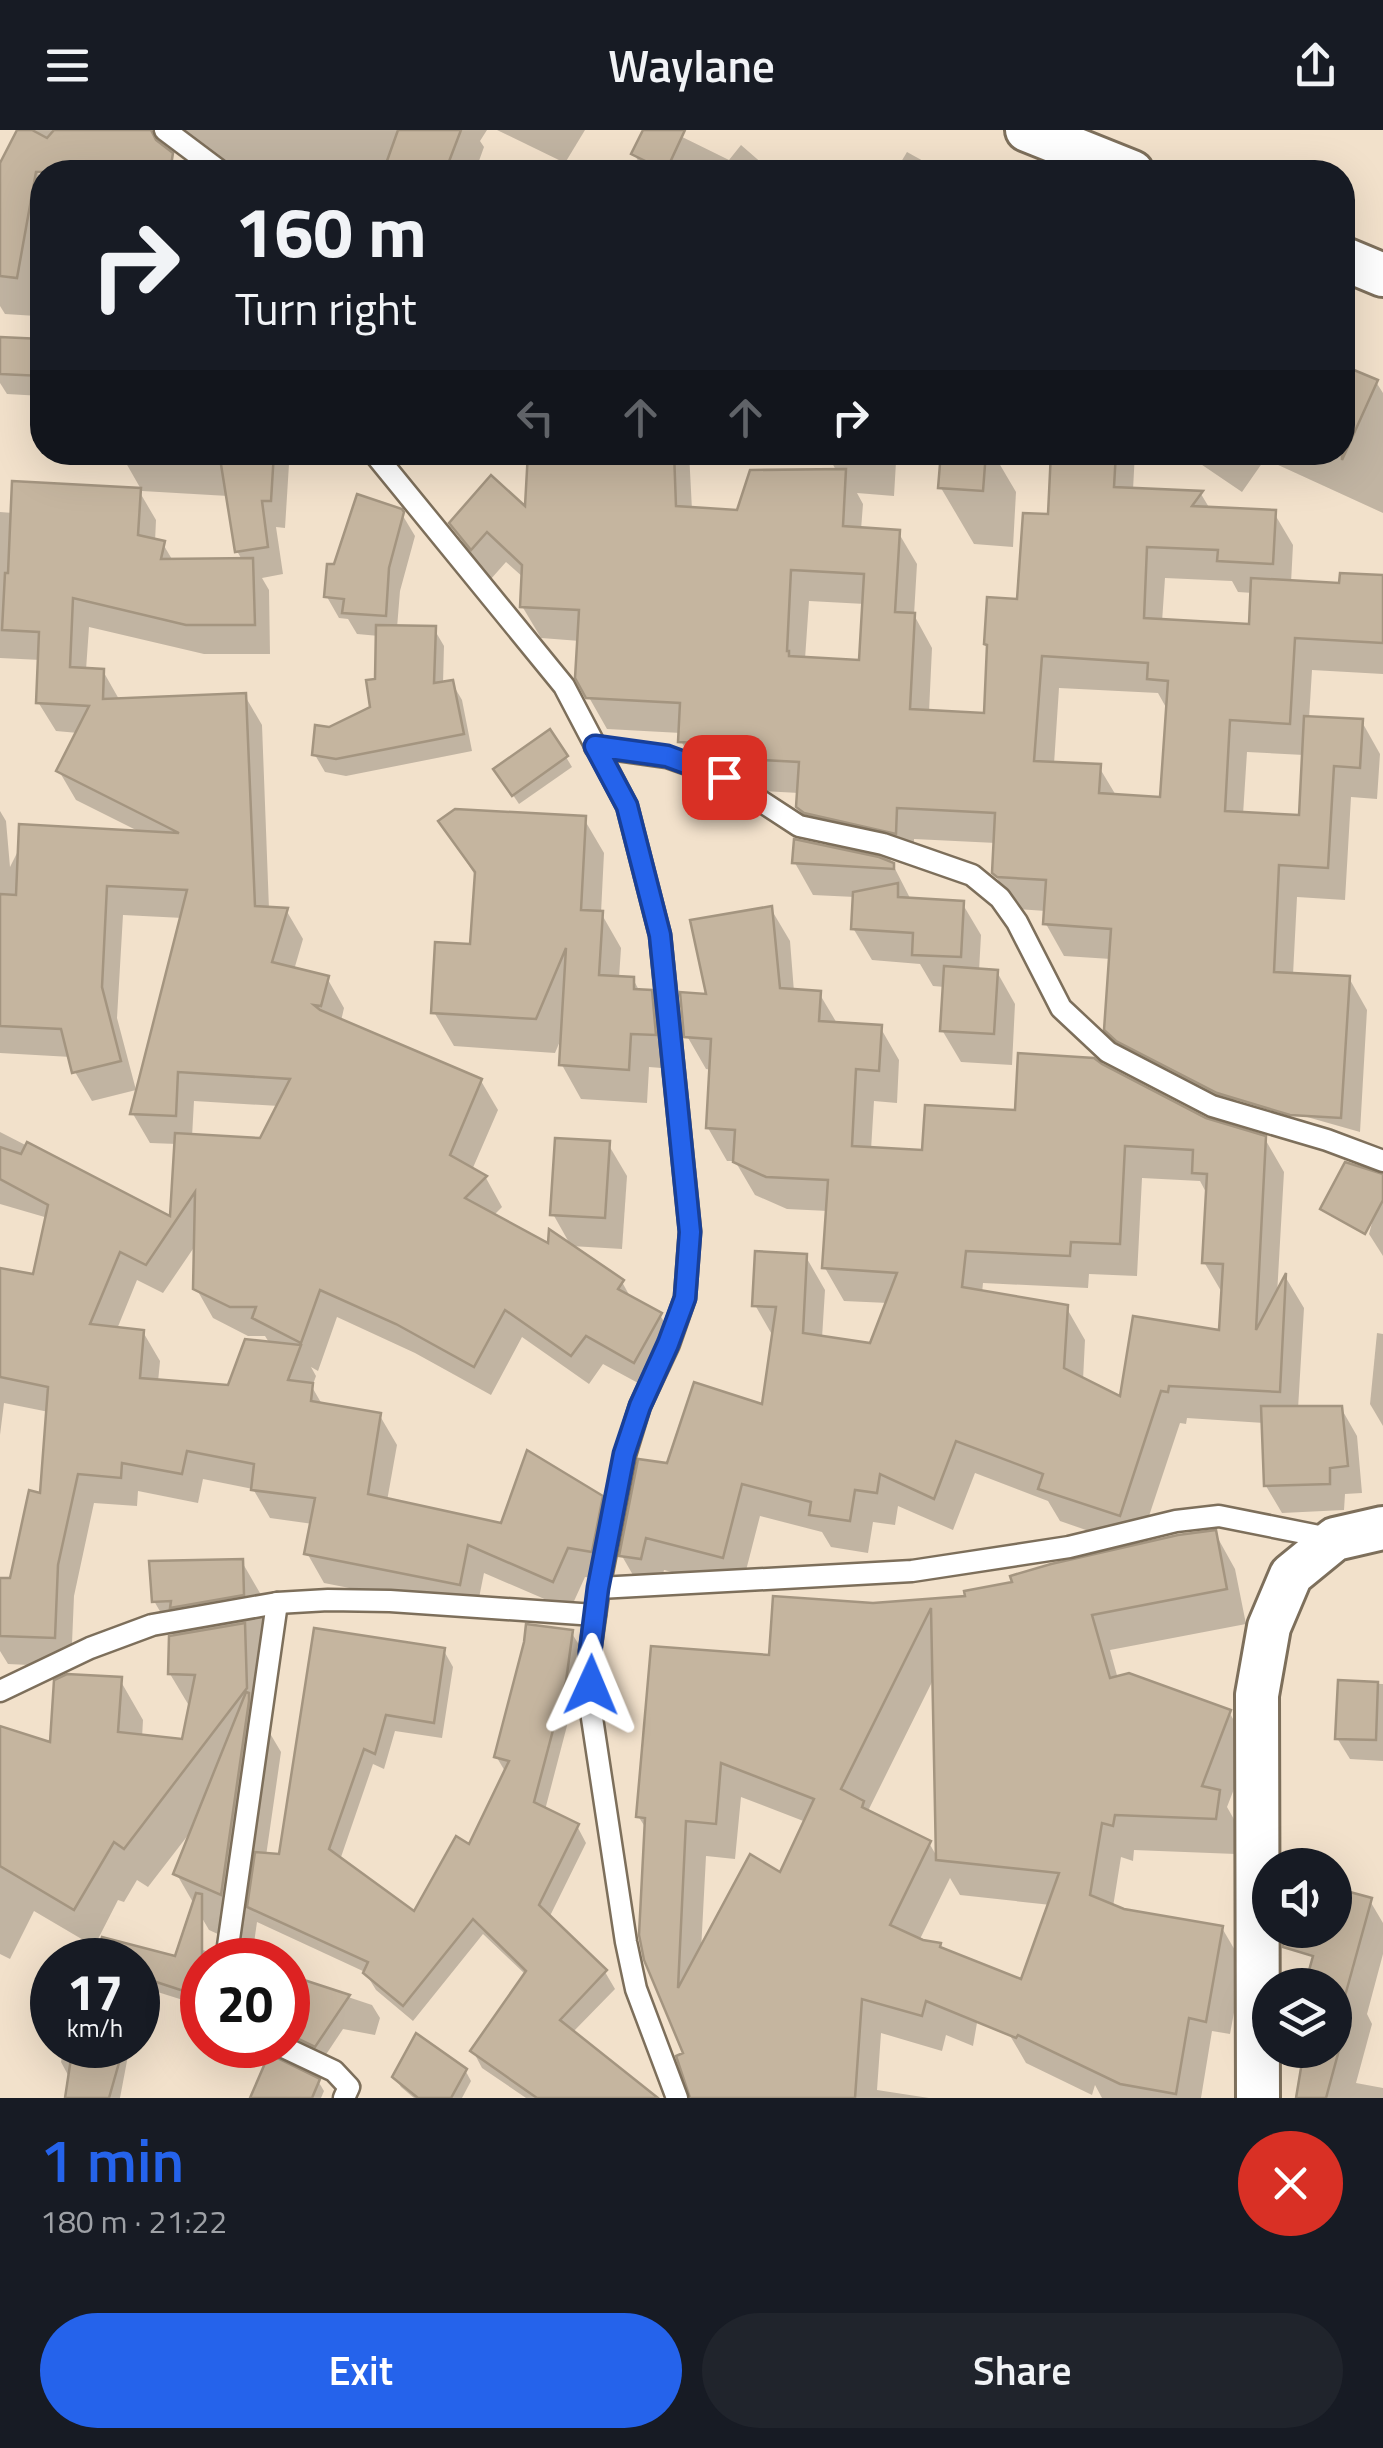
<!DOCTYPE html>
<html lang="en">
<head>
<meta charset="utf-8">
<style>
  body { margin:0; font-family:"Titillium Web",sans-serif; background:#20242c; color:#f1f3f6; height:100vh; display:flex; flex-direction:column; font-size:38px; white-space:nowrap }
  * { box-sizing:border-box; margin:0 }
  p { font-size:32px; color:#9ea1a6 }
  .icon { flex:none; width:55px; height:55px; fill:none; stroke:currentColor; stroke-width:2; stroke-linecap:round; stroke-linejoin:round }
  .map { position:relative; height:1968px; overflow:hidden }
  .details { display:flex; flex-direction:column; background:#171b24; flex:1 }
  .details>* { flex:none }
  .banner { position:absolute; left:30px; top:30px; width:1325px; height:305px; border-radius:40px; box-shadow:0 10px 40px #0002; background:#171b24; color:#f1f3f6; overflow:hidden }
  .buttons { position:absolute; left:1252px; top:1718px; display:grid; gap:20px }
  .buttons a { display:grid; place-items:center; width:100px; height:100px; border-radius:50%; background:#171b24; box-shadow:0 10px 40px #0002; font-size:50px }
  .speed { position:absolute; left:30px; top:1808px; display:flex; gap:20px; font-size:50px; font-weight:700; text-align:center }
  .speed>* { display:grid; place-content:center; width:130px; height:130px; border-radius:50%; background:#171b24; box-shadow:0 10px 40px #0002; line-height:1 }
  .speed small { font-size:25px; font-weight:400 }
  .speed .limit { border:15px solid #d22; background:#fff; color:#111 }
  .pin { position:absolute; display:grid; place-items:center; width:85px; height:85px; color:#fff; margin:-42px; border-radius:20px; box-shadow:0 5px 15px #0006 }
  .me { position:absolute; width:110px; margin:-55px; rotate:1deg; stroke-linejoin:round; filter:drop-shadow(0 0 8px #0008) }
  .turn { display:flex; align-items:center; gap:35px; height:210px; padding:0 40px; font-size:45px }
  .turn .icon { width:130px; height:130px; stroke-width:2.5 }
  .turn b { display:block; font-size:70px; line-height:85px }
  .lanes { display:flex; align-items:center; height:95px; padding:0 40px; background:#0003; justify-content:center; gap:50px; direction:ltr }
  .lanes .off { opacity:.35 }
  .round { display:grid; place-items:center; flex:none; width:105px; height:105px; border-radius:52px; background:#20242c }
  .head { display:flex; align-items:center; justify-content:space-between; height:170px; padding:0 40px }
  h1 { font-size:60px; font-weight:600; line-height:75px; color:#2563eb }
  .primary-button { display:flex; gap:20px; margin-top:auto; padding:20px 40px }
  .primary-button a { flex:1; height:115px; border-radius:60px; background:#2563eb; color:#fff; font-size:40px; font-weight:600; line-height:115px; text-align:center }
  .primary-button a+a { background:#20242c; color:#f1f3f6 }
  header { display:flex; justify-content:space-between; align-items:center; height:130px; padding:0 40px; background:#171b24; font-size:45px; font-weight:600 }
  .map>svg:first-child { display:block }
  .shadow { fill:#0003; fill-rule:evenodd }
  .building { fill:#c5b59f; stroke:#a49580; stroke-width:2.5; fill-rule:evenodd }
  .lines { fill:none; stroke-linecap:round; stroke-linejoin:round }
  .service-casing { stroke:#7d6f5b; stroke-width:25 }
  .minor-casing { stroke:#7d6f5b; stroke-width:48 }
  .service { stroke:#fff; stroke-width:20 }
  .minor { stroke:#fff; stroke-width:42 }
  .route-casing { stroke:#184099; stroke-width:25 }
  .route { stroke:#2563eb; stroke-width:18 }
</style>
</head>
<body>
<header><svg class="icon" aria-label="menu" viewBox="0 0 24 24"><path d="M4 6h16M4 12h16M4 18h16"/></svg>Waylane<svg class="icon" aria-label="share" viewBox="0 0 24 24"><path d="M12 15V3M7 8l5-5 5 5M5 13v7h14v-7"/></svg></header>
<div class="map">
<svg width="1383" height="1968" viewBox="0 0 1383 1968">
  <rect width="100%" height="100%" fill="#f2e1cb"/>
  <g class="shadow">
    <polygon points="21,0 139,0 171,28 179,42 56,42 33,22"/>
    <polygon points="178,0 487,0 480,11 484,17 475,42 338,42 314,40 313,42 238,42 226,39"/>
    <polygon points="497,0 585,0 565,33"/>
    <polygon points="646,0 668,0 729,30 741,15 772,42 645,42 634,24"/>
    <polygon points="907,22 943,42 895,42"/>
    <polygon points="0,32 35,38 42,50 42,150 36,186 5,184 0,176"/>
    <polygon points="860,34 875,42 855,42"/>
    <polygon points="810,35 824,42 806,42"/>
    <polygon points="0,212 42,214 42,266 7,264 0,253"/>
    <polygon points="1376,252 1383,263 1383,383 1265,329 1242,362 1183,322 1342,322"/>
    <path d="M127 322H283L289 334 285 398 276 397 283 444 262 448 269 460 270 524H204L89 497 86 540 103 541 120 571 245 566 262 595 269 779 286 780 303 809 294 840 327 848 344 878 341 891 481 951 498 980 472 1040 486 1048 502 1077 493 1086 622 1152 632 1170 660 1185 677 1214 651 1260 603 1234 589 1254 522 1207 491 1265 415 1223 337 1187 318 1241 311 1237 316 1246 312 1257 323 1276 380 1286 397 1315 387 1371 503 1396 601 1368 618 1398 608 1450 585 1447 570 1480 484 1443 476 1483 324 1453 307 1423 313 1394 270 1388 253 1359 203 1349 198 1373 138 1361 137 1376 94 1373 74 1466 71 1537 8 1534 0 1521V1450L12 1451 42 1366 49 1282 4 1273 0 1305V1141L35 1147 48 1088 0 1074V1002L172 1090 177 1014 150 1013 133 984 183 788 123 785 117 888 136 960 92 971 75 942 71 927 0 923V681L6 691 10 737 30 697 142 703 76 670 59 641 78 603 56 601 38 572 41 530 0 528V382L13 383 139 361 156 390 155 412 163 414 173 431 242 430 237 421 228 366 142 361 126 333ZM194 971 279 976 262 1011 192 1007ZM197 1113 196 1158 213 1188 248 1206H265L270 1214 230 1258 158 1252 160 1231 143 1202 117 1199 137 1150 163 1163Z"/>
    <path d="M531 322H689L692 380 739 383 837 342 831 331 832 322H891L896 332 894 366 857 363 863 374 861 400 898 402 917 434 914 485 932 518 929 582 986 585 1020 472 1050 387 1053 333 1035 322H1135L1133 360 1201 364 1210 379 1274 383 1293 415 1291 453 1342 455 1383 448V544L1312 540 1309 589 1362 592 1380 624 1377 669 1351 667 1345 770 1297 767 1293 845 1349 848 1367 880 1360 1002 1236 967 1234 971 1246 992 1244 997 1137 942 1126 932 1107 899 1111 829 1064 826 1046 794V781L1017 779 1013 776 994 743 996 713 914 709 913 735 890 729 911 770 962 773 981 805 979 841 997 842 1015 874 1012 935 961 932 942 900 945 857 933 856 920 834 872 830 853 798 855 767 813 765 795 733 833 720 826 715 812 691 808 693 798 677 799 663 744 660 699 643 681 611V603L607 599 578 548 580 511 541 508 522 476 524 448 506 432 490 450 471 426 452 394 527 381ZM1165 448 1232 451 1238 462 1253 463 1251 497 1162 492ZM809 471 865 474 862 532 805 529ZM1059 558 1158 563 1168 581 1163 670 1117 667 1099 637 1054 634ZM1247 622 1304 625 1301 688 1243 685Z"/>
    <polygon points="943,322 1003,322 1002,331 996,328 1016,362 1013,417 974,414 941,358"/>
    <polygon points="400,381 415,406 400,461 397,498 434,499 444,516 443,554 452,553 462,570 472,621 346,646 325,642 315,625 329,600 372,578 378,551 379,506 357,504 348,489 339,488 327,467 336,437"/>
    <polygon points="566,627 572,637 519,674 502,649"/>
    <polygon points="584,689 604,723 601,783 621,818 619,848 633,849 640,862 650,863 670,897 674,939 649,937 647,973 581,969 562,935 563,904 555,923 454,916 434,882 472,817 477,748 441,692"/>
    <path d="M771 779 790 811 794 862 819 863 838 895 880 897 899 930 897 973 874 971 871 1020 924 1022 1205 991 1265 1009 1284 1042 1277 1165 1286 1148 1304 1178 1298 1279 1341 1278 1357 1306 1362 1363 1345 1364 1344 1380 1282 1383 1266 1356 1264 1293 1187 1288 1186 1294 1180 1293 1139 1416 1215 1403 1235 1439 1246 1494 1110 1520 1118 1549 1229 1582 1250 1618 1227 1677 1239 1698 1236 1724 1134 1720 1133 1731 1121 1727 1113 1777 1222 1798 1243 1834 1230 1904 1212 1901 1201 1968H1102L1095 1955 1092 1965 1026 1933 1005 1897 1051 1775 960 1765 950 1748 919 1811 939 1815 982 1864 973 1916 946 1905 942 1921 881 1903 877 1960 929 1968H692L647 1700 638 1686 771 1528 873 1476 968 1469 1135 1417 1060 1391 1048 1371 975 1343 953 1400 898 1376 895 1395 873 1392 868 1423 831 1417 822 1402 760 1386 741 1460 664 1440 659 1462 641 1459 622 1426 668 1336 764 1277 774 1208 755 1175 806 1127 825 1160 822 1208 872 1216 888 1173 844 1171 825 1138 828 1081 787 1079 755 1065 735 1031H727L708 998 712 940 706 939 687 906 709 866ZM1142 1048 1200 1051 1208 1066 1204 1132 1224 1166 1222 1203 1122 1270 1083 1250 1085 1210 1066 1177 982 1163 983 1153 1088 1158 1089 1144 1137 1146ZM935 1546 939 1730 929 1713 867 1683ZM741 1667 806 1692 781 1745 701 1821 706 1726 735 1729Z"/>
    <polygon points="608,1014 627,1046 622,1119 571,1116 553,1084"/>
    <polygon points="1383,1052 1383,1126 1369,1104"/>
    <polygon points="1377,1203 1383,1204 1383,1296 1370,1274"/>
    <polygon points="242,1432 275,1489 268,1600 281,1622 266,1726 281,1727 316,1501 444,1521 453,1537 442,1608 395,1601 384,1639 373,1634 340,1730 415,1784 470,1718 506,1643 496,1626 571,1502 581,1518 574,1569 545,1680 577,1696 586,1713 549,1788 605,1842 615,1859 572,1903 652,1968 526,1968 482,1938 473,1921 526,1845 483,1804 413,1891 376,1860 365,1842 257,1792 253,1820 209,1800 176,1743 192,1700 148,1757 137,1750 124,1772 118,1770 98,1809 177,1829 182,1813 212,1823 216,1830 202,1830 202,1876 148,1859 143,1878 138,1876 138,1878 138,1830 81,1830 85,1811 34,1781 10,1829 0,1824 0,1598 52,1615 120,1550 143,1590 142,1608 184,1612 191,1579 170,1544 175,1507 154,1471"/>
    <polygon points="1340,1552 1383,1554 1383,1631 1350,1629 1337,1608"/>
    <polygon points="1335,1761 1370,1771 1383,1793 1383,1824 1367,1884 1372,1894 1356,1953 1383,1958 1383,1968 1299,1968 1304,1935 1296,1920 1335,1920 1335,1855 1308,1855 1322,1800 1335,1800"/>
    <polygon points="288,1847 372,1875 380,1888 375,1905 343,1899 323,1929 288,1912"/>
    <polygon points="64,1915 130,1915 120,1968 68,1968 71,1946 68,1945 61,1932"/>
    <polygon points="465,1940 471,1951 462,1968 414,1968 401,1957 395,1947"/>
    <polygon points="318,1951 324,1961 321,1968 253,1968"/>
  </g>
  <g class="building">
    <polygon points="17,0 32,0 47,8 54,0 151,0 156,10 173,23 170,42 36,42 17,148 0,146 0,33"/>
    <polygon points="398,0 461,0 445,42 383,42"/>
    <polygon points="643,0 685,0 666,41 631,24"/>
    <polygon points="0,207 42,209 42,246 0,244"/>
    <polygon points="1342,235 1378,250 1342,330"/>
    <polygon points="219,322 274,322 271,371 262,371 268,417 235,422"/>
    <path d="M528 322H561L639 328V322H674L676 376 737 380 750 340 846 339 843 396 900 400 895 482 915 483 910 579 984 583 987 515 984 514 987 467 1017 469 1023 383 1048 384 1051 322H1116L1114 357 1203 361 1192 376 1276 380 1273 434 1217 431 1218 420 1147 417 1144 488 1249 494 1251 448 1339 453 1340 443 1383 445V513L1295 508 1290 594 1230 590 1225 681 1299 685 1304 586 1363 589 1360 638 1334 636 1328 738 1279 735 1274 842 1350 846 1341 988 1290 985 1217 963 1116 911 1104 900 1111 799 1043 794 1046 750 997 747 992 743 995 683 897 678 896 704 804 683 796 677 799 632 722 628 723 614 678 612 680 573 586 568 575 548 579 480 520 477 522 435 487 402 471 420 449 393 491 345 525 376ZM791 440 864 444 859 530 789 526V521H787ZM1042 526 1148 533 1147 549 1168 551 1160 667 1099 663 1101 634 1034 631Z"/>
    <polygon points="941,322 986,322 983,361 938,358"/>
    <polygon points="12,351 141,358 138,405 165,411 161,429 253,428 255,495 186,495 73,468 70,537 104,539 103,569 246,563 255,776 288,778 272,832 329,846 321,876 314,875 320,880 482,949 450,1025 487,1046 465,1068 548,1113 549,1099 624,1150 618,1159 662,1183 634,1233 586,1206 571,1226 505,1180 474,1237 396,1194 320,1160 301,1213 252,1188 256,1177 230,1177 193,1159 195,1062 146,1135 120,1122 90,1194 144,1200 140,1248 228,1255 245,1209 301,1215 288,1250 313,1253 311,1271 381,1283 368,1364 501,1393 527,1320 603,1366 592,1422 568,1418 553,1452 468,1415 460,1455 304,1424 315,1368 251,1360 254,1334 187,1321 182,1344 122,1333 121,1348 78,1344 58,1435 55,1508 0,1506 0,1448 10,1448 29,1360 40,1363 48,1257 0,1247 0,1138 33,1144 48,1075 0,1049 0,1017 21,1024 27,1012 170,1086 175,1003 260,1008 290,949 178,942 176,986 130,984 187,760 107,756 102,857 121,931 72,943 61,899 0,896 0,764 16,765 19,694 179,703 56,641 89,576 36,573 39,502 2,500 5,443 8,443"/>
    <polygon points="357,364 402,379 404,382 389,438 386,486 342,483 344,469 324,467 327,434 334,434"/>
    <polygon points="376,495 436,496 434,553 453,550 464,604 336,629 312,625 315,595 329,597 370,577 366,550 375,549"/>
    <polygon points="550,599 568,626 512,666 493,639"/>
    <polygon points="455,679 586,686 581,780 603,781 599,845 634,847 634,859 652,860 656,905 631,904 629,940 559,935 566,818 536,889 431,883 435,812 470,814 475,742 438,691"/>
    <polygon points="794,709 879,727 894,733 894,739 792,733"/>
    <polygon points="898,753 898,767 964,771 961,827 912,825 913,803 851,799 853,762"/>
    <path d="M772 776 780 858 821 861 819 891 882 895 879 941 856 939 852 1016 922 1020 925 975 1015 980 1018 923 1094 928 1102 934 1206 988 1266 1006 1256 1200 1286 1143 1280 1262 1169 1256 1168 1262 1161 1261 1120 1386 1038 1359 1043 1344 956 1311 934 1369 880 1344 877 1363 855 1360 850 1391 809 1385 811 1372 742 1354 723 1428 646 1408 641 1429 619 1426 638 1329 667 1333 694 1252 762 1274 776 1177 752 1176 755 1121 807 1124 803 1203 870 1213 897 1143 822 1138 828 1050 766 1047 733 1032 735 1000 706 998 711 909 684 907 680 862 706 864 690 790ZM1125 1016 1193 1020 1192 1043 1207 1044 1202 1133 1223 1134 1219 1200 1133 1186 1120 1266 1064 1238 1068 1175 962 1157 966 1121 1070 1126 1071 1112 1120 1114Z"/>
    <polygon points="944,836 998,840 994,904 940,901"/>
    <polygon points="555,1008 610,1011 605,1088 550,1085"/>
    <polygon points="1345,1032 1383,1044 1383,1070 1365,1104 1320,1079"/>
    <polygon points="1261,1276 1342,1276 1348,1336 1330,1338 1330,1354 1264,1356"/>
    <path d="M1216 1400 1227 1459 1092 1485 1110 1548 1129 1543 1231 1580 1202 1656 1220 1660 1216 1689 1115 1685 1113 1696 1102 1693 1090 1765 1124 1779 1223 1796 1206 1892 1189 1888 1176 1964 1120 1954 1018 1905 1016 1908 926 1871 922 1886 862 1869 855 1968H690L676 1926 683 1923 644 1830 639 1805 645 1688 636 1687 651 1516 769 1525 773 1466 873 1473 965 1466 964 1461 1012 1452 1010 1446 1051 1434 1178 1405ZM931 1478 936 1730 1059 1743 1021 1849 940 1817 941 1813 923 1810 890 1795 931 1711 862 1677 864 1671 841 1659ZM721 1633 814 1669 780 1742 750 1724 678 1858 686 1691 716 1694Z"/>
    <polygon points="243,1429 244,1465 170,1478 171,1471 152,1472 149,1431"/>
    <polygon points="245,1493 247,1558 124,1719 114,1712 74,1780 0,1736 0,1596 50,1612 54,1550 67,1544 122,1547 118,1602 182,1609 195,1545 168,1544 169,1506"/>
    <polygon points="526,1494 573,1500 566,1551 534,1672 579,1694 539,1775 607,1840 560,1890 658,1968 537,1968 470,1921 526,1841 473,1789 403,1876 363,1843 368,1832 247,1777 255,1722 279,1724 314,1498 445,1518 434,1593 386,1585 375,1624 364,1619 329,1719 414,1781 456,1706 469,1714 509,1631 494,1627 524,1512"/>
    <polygon points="1338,1550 1378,1552 1376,1610 1335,1609"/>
    <polygon points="246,1562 249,1563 249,1571 221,1765 173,1744"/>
    <polygon points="1335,1758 1372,1768 1345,1866 1335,1865 1335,1855 1305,1855 1313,1826 1283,1817 1283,1800 1335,1800"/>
    <polygon points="196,1763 202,1764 202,1867 138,1846 138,1830 96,1830 102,1807 175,1826"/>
    <polygon points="304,1850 350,1865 315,1917 288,1904 288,1872"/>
    <polygon points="416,1903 467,1939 451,1968 418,1968 392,1947"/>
    <polygon points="73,1915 124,1915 109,1968 65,1968"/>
    <polygon points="1304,1920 1339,1920 1326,1968 1296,1968"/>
    <polygon points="269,1924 320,1949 312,1968 250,1968"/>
  </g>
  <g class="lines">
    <defs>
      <g id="service">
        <polyline points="165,0 221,42"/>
        <polyline points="373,322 564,556 627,676 660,805 690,1101 685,1168 669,1214 640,1276 625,1325 599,1458 590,1522 592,1588 626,1812 636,1859 677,1968"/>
        <polyline points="595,617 667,627 724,647 799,696 883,714 972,745 1000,768 1017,792 1061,878 1108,922 1212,976 1327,1010 1383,1031"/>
        <polyline points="599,1458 912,1441 1069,1417 1176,1391 1219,1386 1334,1409"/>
        <polyline points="0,1561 90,1518 152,1495 277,1473 328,1470 390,1471 595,1485"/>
        <polyline points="226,1830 277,1473"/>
        <polyline points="279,1915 334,1941 349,1957 344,1968"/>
      </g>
      <g id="minor">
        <polyline points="1027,0 1132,42"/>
        <polyline points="1342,128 1383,145"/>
        <polyline points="1258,1968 1257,1565 1269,1497 1291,1445 1335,1409 1383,1398"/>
      </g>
    </defs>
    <use href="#service" class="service-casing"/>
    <use href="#minor" class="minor-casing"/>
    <use href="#service" class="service"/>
    <use href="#minor" class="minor"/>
  </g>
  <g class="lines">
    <defs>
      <polyline id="route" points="591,1555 590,1522 598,1458 624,1324 640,1276 668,1214 685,1168 690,1102 660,805 627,676 595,616 667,626 724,647"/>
    </defs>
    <use href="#route" class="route-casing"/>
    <use href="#route" class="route"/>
  </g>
</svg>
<div class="buttons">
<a><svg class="icon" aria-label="sound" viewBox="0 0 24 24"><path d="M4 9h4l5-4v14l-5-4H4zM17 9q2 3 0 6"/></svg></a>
<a><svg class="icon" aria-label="layers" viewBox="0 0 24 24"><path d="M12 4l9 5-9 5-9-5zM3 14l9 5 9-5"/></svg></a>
</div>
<div class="speed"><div>17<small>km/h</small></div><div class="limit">20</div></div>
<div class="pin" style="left:724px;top:647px;background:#d93025"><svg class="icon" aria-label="arrive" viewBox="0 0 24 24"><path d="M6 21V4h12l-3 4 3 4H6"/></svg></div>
<svg class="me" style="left:591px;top:1555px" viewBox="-20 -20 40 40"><path d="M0-17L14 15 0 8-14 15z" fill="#2563eb" stroke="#fff" stroke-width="4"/></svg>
<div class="banner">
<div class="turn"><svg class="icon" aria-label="right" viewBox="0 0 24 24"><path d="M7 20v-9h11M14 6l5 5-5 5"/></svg><div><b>160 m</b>Turn right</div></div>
<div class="lanes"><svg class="icon off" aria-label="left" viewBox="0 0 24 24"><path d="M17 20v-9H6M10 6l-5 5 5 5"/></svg><svg class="icon off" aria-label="ahead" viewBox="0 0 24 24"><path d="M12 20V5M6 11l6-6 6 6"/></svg><svg class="icon off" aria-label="ahead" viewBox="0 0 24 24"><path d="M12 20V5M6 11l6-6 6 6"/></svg><svg class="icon" aria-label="right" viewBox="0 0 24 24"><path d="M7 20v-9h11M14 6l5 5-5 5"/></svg></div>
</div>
</div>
<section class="details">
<div class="head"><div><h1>1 min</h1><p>180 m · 21:22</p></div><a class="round" style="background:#d93025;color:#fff"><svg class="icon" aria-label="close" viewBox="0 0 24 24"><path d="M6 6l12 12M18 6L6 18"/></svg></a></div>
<div class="primary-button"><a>Exit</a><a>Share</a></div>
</section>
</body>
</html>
